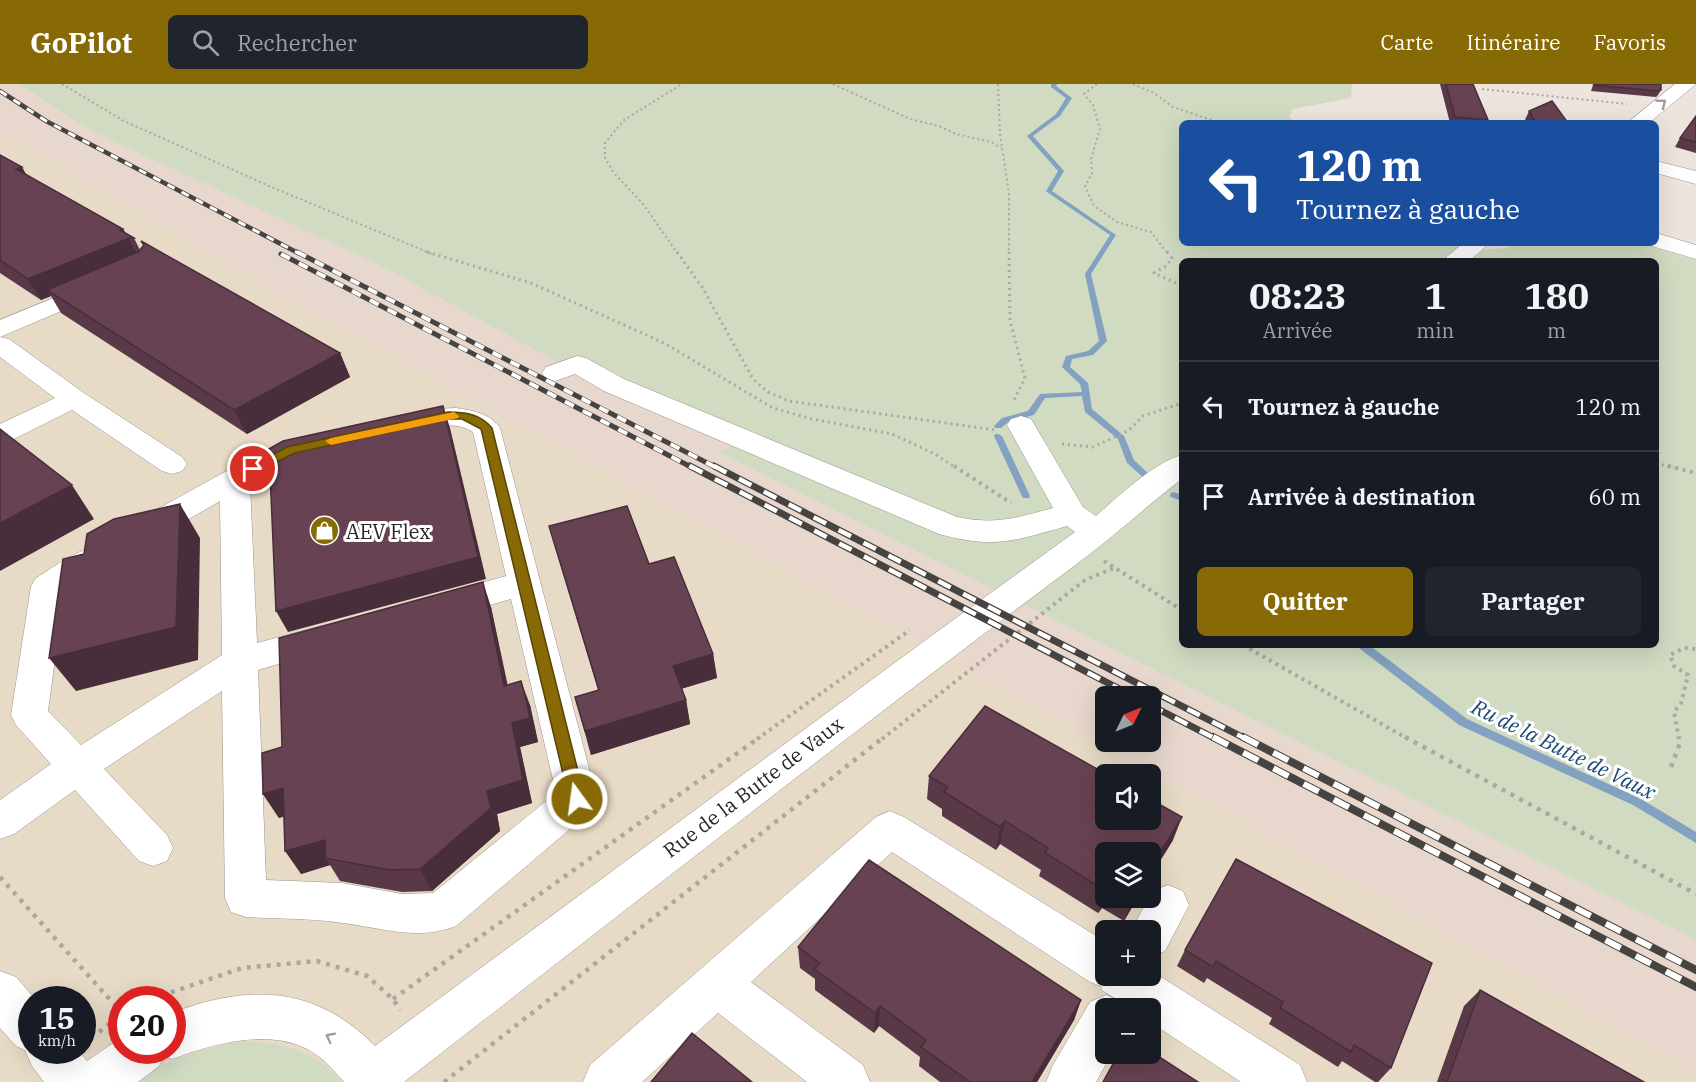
<!DOCTYPE html>
<html lang="fr">
<head>
<meta charset="utf-8">
<style>
  body { margin:0; font-family:"IBM Plex Serif",serif; background:#20242c; color:#f1f3f6; height:100vh; display:flex; flex-direction:column; font-size:22px; white-space:nowrap }
  * { box-sizing:border-box; margin:0 }
  p { font-size:20px; color:#9ea1a6 }
  .icon { flex:none; width:33px; height:33px; fill:none; stroke:currentColor; stroke-width:2; stroke-linecap:round; stroke-linejoin:round }
  .map { position:relative; flex:1; overflow:hidden }
  .side { position:absolute; left:1179px; top:174px; width:480px; height:390px; display:flex; flex-direction:column; background:#171b24; border-radius:9px; box-shadow:0 6px 24px #0002 }
  .side>* { flex:none }
  .top-card { position:absolute; left:1179px; top:36px; width:480px; height:126px; border-radius:9px; box-shadow:0 6px 24px #0002; background:#1a4fa0; color:#fff; overflow:hidden }
  .needle { width:39px; rotate:47deg }
  .fabs { position:absolute; left:1095px; top:602px; display:grid; gap:12px }
  .fabs a { display:grid; place-items:center; width:66px; height:66px; border-radius:9px; background:#171b24; box-shadow:0 6px 24px #0002; font-size:30px }
  .speed { position:absolute; left:18px; top:902px; display:flex; gap:12px; font-size:30px; font-weight:700; text-align:center }
  .speed>* { display:grid; place-content:center; width:78px; height:78px; border-radius:50%; background:#171b24; box-shadow:0 6px 24px #0002; line-height:1 }
  .speed small { font-size:15px; font-weight:400 }
  .speed .limit { border:9px solid #d22; background:#fff; color:#111 }
  .pin { position:absolute; display:grid; place-items:center; width:51px; height:51px; color:#fff; margin:-26px; border:3px solid #fff; border-radius:50%; box-shadow:0 2px 6px #0007 }
  .me { position:absolute; width:66px; margin:-33px; rotate:346deg; stroke-linejoin:round; filter:drop-shadow(0 0 4px #0008) }
  .turn { display:flex; align-items:center; gap:21px; height:126px; padding:0 18px; font-size:27px }
  .turn .icon { width:78px; height:78px; stroke-width:2.5 }
  .turn b { display:block; font-size:42px; line-height:51px }
  .eta { display:flex; justify-content:space-evenly; align-items:center; height:102px; text-align:center }
  .eta b { font-size:36px; font-weight:800; line-height:42px }
  .primary-button { display:flex; gap:12px; margin-top:auto; padding:12px 18px }
  .primary-button a { flex:1; height:69px; border-radius:9px; background:#876906; color:#fff; font-size:24px; font-weight:800; line-height:69px; text-align:center }
  .primary-button a+a { background:#20242c; color:#f1f3f6 }
  ul { padding:0; list-style:none }
  li { display:flex; align-items:center; gap:18px; height:90px; padding:0 18px; border-top:2px solid #363941 }
  li div { flex:1 }
  li b { display:block; font-size:22px }
  li em { font-style:normal }
  header { display:flex; align-items:center; gap:36px; box-sizing:border-box; height:84px; padding:0 30px; background:#876906; color:#fff }
  header strong { font-size:28px }
  nav { display:flex; gap:33px; margin-inline-start:auto; font-size:21px }
  .search { width:420px; height:54px; background:#20242c; display:flex; align-items:center; gap:15px; box-sizing:border-box; padding:0 21px; border-radius:9px; color:#9ea1a6; font-size:22px }
  .map>svg:first-child { display:block }
  .built { fill:#e7d7cd; fill-rule:evenodd }
  .industrial { fill:#e7dac6; fill-rule:evenodd }
  .green { fill:#d0dbc2 }
  .lines { fill:none; stroke-linecap:round; stroke-linejoin:round }
  .stream { fill:#83a1c0; fill-rule:evenodd }
  .minor-casing { stroke:#9c938d; stroke-width:1 }
  .path-far3 { stroke:#ada6a2; stroke-width:2; stroke-dasharray:2 3; stroke-linecap:butt }
  .path-far2 { stroke:#ada6a2; stroke-width:3; stroke-dasharray:2 4; stroke-linecap:butt }
  .path-far1 { stroke:#ada6a2; stroke-width:4; stroke-dasharray:3 4.5; stroke-linecap:butt }
  .path { stroke:#ada6a2; stroke-width:4.5; stroke-dasharray:4 6; stroke-linecap:butt }
  .minor { fill:#fff; fill-rule:evenodd }
  .rail-far3-casing { stroke:#464340; stroke-width:4.5 }
  .rail-far2-casing { stroke:#464340; stroke-width:5 }
  .rail-far1-casing { stroke:#464340; stroke-width:7 }
  .rail-casing { stroke:#464340; stroke-width:8 }
  .rail-far3 { stroke:#fff; stroke-width:3; stroke-dasharray:8; stroke-linecap:butt }
  .rail-far2 { stroke:#fff; stroke-width:4; stroke-dasharray:10; stroke-linecap:butt }
  .rail-far1 { stroke:#fff; stroke-width:4.5; stroke-dasharray:14; stroke-linecap:butt }
  .rail { stroke:#fff; stroke-width:6; stroke-dasharray:17; stroke-linecap:butt }
  .wall { fill:#593947 }
  .shaded-wall { fill:#482e3a }
  .building { fill:#674253; stroke:#482e3a; stroke-width:1.5 }
  .oneway { stroke:#9f9e9d }
  .route { fill:#876906; stroke:#584404; stroke-width:1.5 }
  .slow { fill:#f59e0b }
  .labels { text-anchor:middle; dominant-baseline:central; stroke-width:6; stroke-linejoin:round; paint-order:stroke }
  .poi-label { font-size:20px; fill:#2a2725; stroke:#fff; text-anchor:start }
  .street-label { font-size:20px; fill:#2a2725; stroke:#fff }
  .water-label { font-size:21px; font-style:italic; fill:#1c4973; stroke:#fff }
</style>
</head>
<body>
<header>
<strong>GoPilot</strong>
<div class="search"><svg class="icon" aria-label="search" viewBox="0 0 24 24"><circle cx="10" cy="10" r="6"/><path d="M15 15l6 6"/></svg>Rechercher</div>
<nav><a>Carte</a><a>Itinéraire</a><a>Favoris</a></nav>
</header>
<div class="map">
<svg width="1696" height="998" viewBox="0 0 1696 998">
  <rect width="100%" height="100%" fill="#ede4de"/>
  <path class="built" d="M0 0H18L95 49 380 181 602 303 737 358 720 369 1696 856V988L935 567 254 196 0 45ZM1106 612H1150V657H1106Z"/>
  <path class="industrial" d="M0 45 254 196 935 567 1696 988V998H0ZM1106 690H1150V735H1106ZM1106 768H1150V813H1106ZM1106 846H1150V891H1106ZM32 915H82V966H32ZM122 915H172V966H122ZM1106 924H1150V969H1106Z"/>
  <g class="green">
    <polygon points="18,0 1352,0 1351,14 1293,25 1289,33 1298,39 1182,39 1182,159 1462,159 1440,177 1182,177 1182,561 1656,561 1656,177 1468,177 1483,166 1506,164 1518,159 1638,159 1696,176 1696,856 720,369 736,359 602,303 380,181 95,49"/>
    <path d="M243 957C285 959 312 965 342 998H134C167 975 204 964 243 957Z"/>
  </g>
  <g class="lines">
    <g class="stream">
      <polygon points="1051,0 1057,0 1056,2 1072,14 1060,32 1033,52 1064,87 1052,107 1116,151 1091,190 1107,257 1093,271 1072,275 1070,283 1088,299 1092,325 1124,352 1134,376 1151,392 1147,395 1144,394 1127,379 1118,355 1085,328 1082,312 1045,314 1034,331 1008,338 1001,344 995,344 994,342 1002,334 1028,327 1040,310 1082,308 1080,300 1062,283 1066,272 1088,267 1099,257 1085,190 1110,151 1047,108 1046,107 1058,87 1027,52 1056,30 1066,14 1051,3"/>
      <polygon points="995,350 998,350 1002,352 1030,412 1029,414 1023,414 1022,412 994,352"/>
      <polygon points="1174,408 1182,411 1182,417 1171,413 1170,411 1171,409"/>
      <polygon points="1357,561 1369,561 1467,635 1641,715 1696,748 1696,759 1633,721 1459,641 1359,564"/>
    </g>
    <defs>
      <g id="minor">
        <polygon points="1675,0 1696,0 1649,39 1627,39"/>
        <polygon points="1656,77 1696,87 1696,100 1656,89"/>
        <polygon points="1656,149 1696,161 1696,175 1648,161 1647,159 1656,159"/>
        <polygon points="1463,159 1490,159 1469,177 1442,177"/>
        <polygon points="97,196 106,198 109,203 106,208 0,253 0,236"/>
        <polygon points="0,253 9,255 84,309 182,373 187,380 182,387 172,390 162,387 72,326 10,357 0,360 0,340 55,314 0,273"/>
        <path d="M577 272 586 274 624 295 957 433C996 441 1016 434 1053 424L1007 341 1011 335 1021 332 1031 335 1083 423 1096 432C1119 412 1153 379 1182 371V395C1149 420 1119 448 1086 473 856 645 631 822 404 998H344C336 989 328 979 318 972 278 941 214 959 172 975L164 972 159 982 138 998H44L32 982 25 966 16 962 0 944V887L16 893 35 915H32V966H78L87 977 122 953V966H172V929C248 900 315 901 375 962L923 558 1075 448 1067 442C1014 457 994 465 939 450L604 307 575 290 555 297 546 295 542 289 546 283Z"/>
        <path d="M456 324C472 326 491 330 500 344L597 715 591 727 456 842C418 857 382 844 343 839 311 834 278 835 246 833L231 828 225 814 222 607 104 685 167 751 173 764 167 777 153 782 139 777 75 706 14 750 0 755V716L51 680 16 641 11 631 31 502 36 494C58 481 86 457 111 464L116 472 111 480 64 508 48 627 81 661 222 571 220 417 156 454 145 457 134 454 129 446 134 438 261 368C279 360 302 349 322 355L326 361 322 367 300 373 250 400 257 559 321 542 333 546 338 555 333 564 258 586 266 796 342 799 402 810 433 809 556 709 511 515 444 534 432 531 427 522 432 513 506 492 473 348C446 331 420 354 393 347L389 341 393 335 436 325Z"/>
        <polygon points="890,727 904,733 1106,858 1106,891 1150,891 1150,886 1300,981 1307,998 1241,998 1150,938 1150,924 1129,924 1123,920 1125,924 1106,924 1106,969 1112,969 1096,998 1046,998 1053,981 1090,918 1106,911 1116,915 1102,906 1101,902 1090,898 892,768 751,898 863,981 870,998 807,998 718,929 642,998 583,998 590,981 876,733"/>
        <polygon points="1168,801 1183,807 1189,821 1165,867 1150,873 1150,846 1131,846 1153,807"/>
      </g>
    </defs>
    <use href="#minor" class="minor-casing"/>
    <g class="path-far3">
      <polyline points="62,0 124,37 269,102 432,170"/>
      <polyline points="833,0 910,35 939,42 956,50 991,58 1001,64"/>
      <polyline points="998,0 1000,50 1009,109 1009,170"/>
      <polyline points="1097,0 1084,10 1093,21 1100,45 1091,75 1092,89 1085,102 1094,122 1117,138 1151,148 1168,170"/>
      <polyline points="1133,0 1154,9 1173,23 1220,39"/>
      <polyline points="1482,5 1627,20"/>
      <polyline points="678,170 643,120 614,89 605,74 605,59 624,36 682,0"/>
    </g>
    <g class="path-far2">
      <polyline points="427,168 531,199 664,259 773,324 812,335 892,350 935,370 956,384"/>
      <polyline points="677,168 702,203 753,295 768,308 789,317 996,346"/>
      <polyline points="1009,168 1010,237 1025,294 1013,318"/>
      <polyline points="1167,168 1172,174 1166,182 1154,189 1182,202"/>
      <polyline points="1062,360 1093,363 1128,347 1143,332 1182,319"/>
      <polyline points="1656,379 1674,384"/>
    </g>
    <g class="path-far1">
      <polyline points="954,382 1011,419"/>
      <polyline points="1668,382 1696,389"/>
      <polyline points="1104,477 1182,526"/>
      <polyline points="1243,561 1408,655"/>
      <polyline points="757,655 910,546"/>
      <polyline points="882,655 1085,496 1114,484"/>
      <polyline points="1679,655 1674,628 1681,619 1688,591 1674,582 1670,571 1684,564 1696,565"/>
    </g>
    <g class="path">
      <polyline points="1405,653 1696,810"/>
      <polyline points="1671,683 1680,659 1679,653"/>
      <polyline points="0,793 122,929"/>
      <polyline points="152,915 242,884 317,877 367,892 393,915 400,926"/>
      <polyline points="393,915 760,653"/>
      <polyline points="99,948 122,930"/>
      <polyline points="444,998 884,653"/>
    </g>
    <use href="#minor" class="minor"/>
    <defs>
      <polyline id="rail-far3" points="0,7 46,37 300,170"/>
      <g id="rail-far2">
        <polyline points="297,168 717,384"/>
        <polyline points="281,170 693,384"/>
      </g>
      <g id="rail-far1">
        <polyline points="690,382 1133,612"/>
        <polyline points="714,382 1246,655"/>
        <polyline points="1150,621 1216,655"/>
      </g>
      <g id="rail">
        <polyline points="1213,653 1696,903"/>
        <polyline points="1243,653 1696,886"/>
      </g>
    </defs>
    <use href="#rail-far3" class="rail-far3-casing"/>
    <use href="#rail-far2" class="rail-far2-casing"/>
    <use href="#rail-far1" class="rail-far1-casing"/>
    <use href="#rail" class="rail-casing"/>
    <use href="#rail-far3" class="rail-far3"/>
    <use href="#rail-far2" class="rail-far2"/>
    <use href="#rail-far1" class="rail-far1"/>
    <use href="#rail" class="rail"/>
  </g>
  <g class="wall">
    <polygon points="1440,0 1473,0 1488,36 1486,39 1450,39"/>
    <polygon points="1593,1 1661,6 1658,11 1656,13 1591,7"/>
    <polygon points="1529,27 1568,39 1527,39 1525,36"/>
    <polygon points="1696,32 1696,69 1675,63 1680,54"/>
    <polygon points="0,71 22,83 26,91 123,145 126,150 134,154 140,166 340,269 350,293 247,350 61,229 51,212 41,216 0,189"/>
    <polygon points="549,442 713,570 717,594 681,605 686,616 690,640 591,671 575,613 598,606"/>
    <polygon points="491,523 507,601 530,621 535,644 538,658 520,663 532,719 497,730 500,747 432,807 402,808 340,797 330,781 301,790 284,732 279,734 263,710 282,663"/>
    <polygon points="929,692 1173,756 1150,793 1150,768 1106,768 1106,813 1138,813 1124,837 1102,824 1098,829 1039,792 1041,786 1000,760 996,766 942,732 942,725 927,715"/>
    <polygon points="1236,775 1391,984 1378,998 1375,998 1342,977 1338,983 1269,940 1272,934 1207,894 1204,899 1177,882 1185,866"/>
    <polygon points="798,863 1081,916 1074,936 1037,998 940,998 919,982 920,973 879,942 874,949 815,906 815,895 800,884"/>
    <polygon points="1480,906 1644,998 1437,998 1464,922"/>
  </g>
  <g class="shaded-wall">
    <polygon points="22,83 33,103 16,85"/>
    <polygon points="123,145 140,175 47,206 51,212 41,216 28,195"/>
    <polygon points="340,269 350,293 247,350 234,326"/>
    <polygon points="443,322 450,344 486,495 288,548 276,527"/>
    <polygon points="72,401 94,435 0,487 0,439"/>
    <polygon points="180,420 200,454 198,576 76,607 49,574"/>
    <polygon points="483,498 491,523 513,626 504,602"/>
    <polygon points="713,570 717,594 677,606 673,582"/>
    <polygon points="521,597 530,621 538,658 520,663 532,719 497,730 500,747 432,807 420,785 487,707 512,639"/>
    <polygon points="686,616 690,640 591,671 585,647"/>
    <polygon points="283,704 298,728 279,734 263,710"/>
    <polygon points="1182,733 1173,756 1150,793 1150,785"/>
    <polygon points="1005,737 1000,760 996,766 1000,743"/>
    <polygon points="325,756 325,774 330,781 301,790 285,767"/>
    <polygon points="1106,808 1106,813 1102,824 1098,829"/>
    <polygon points="1133,813 1138,813 1124,837 1132,815"/>
    <polygon points="1081,916 1074,936 1037,998 1032,998"/>
    <polygon points="880,922 879,942 874,949 875,929"/>
  </g>
  <g class="building">
    <polygon points="1446,0 1473,0 1488,36 1455,33"/>
    <polygon points="1596,0 1661,0 1661,6 1658,7 1593,1"/>
    <polygon points="1552,17 1568,39 1536,39 1529,27"/>
    <polygon points="1696,32 1696,58 1680,54"/>
    <polygon points="0,71 22,83 16,85 123,145 120,146 134,154 129,154 28,195 0,176"/>
    <polygon points="141,157 340,269 234,326 47,206 138,168 144,161"/>
    <polygon points="443,322 478,473 276,527 269,365 283,357"/>
    <polygon points="0,345 72,401 0,439"/>
    <polygon points="180,420 176,543 49,574 63,475 84,470 87,450 114,435"/>
    <polygon points="627,422 649,480 674,473 713,570 673,582 686,616 585,647 575,613 599,606 549,442"/>
    <polygon points="483,498 504,602 521,597 527,620 530,634 512,639 523,696 487,707 491,724 420,785 389,786 325,774 325,756 285,767 283,704 263,710 262,669 282,663 279,554"/>
    <polygon points="985,622 1106,690 1106,735 1150,735 1150,715 1182,733 1150,785 1150,768 1106,768 1106,807 1045,769 1048,764 1005,737 1000,743 944,708 948,703 929,692"/>
    <polygon points="1236,775 1432,879 1391,984 1354,961 1351,968 1280,924 1283,918 1216,877 1213,883 1185,866"/>
    <polygon points="869,776 1081,916 1032,998 970,998 921,963 926,956 880,922 875,929 814,885 820,879 798,863"/>
    <polygon points="1480,906 1644,998 1447,998"/>
    <polygon points="692,949 752,998 651,998"/>
    <polygon points="1150,967 1198,998 1103,998 1119,969 1150,969"/>
  </g>
  <defs><path id="oneway-chevron" d="M-2-3.5L2.5 0L-2 3.5" fill="none" stroke-width="1.6" stroke-linecap="round" stroke-linejoin="round" transform="scale(1.5)"/></defs>
  <g class="oneway">
    <use href="#oneway-chevron" transform="translate(1662 19) rotate(-39)"/>
    <use href="#oneway-chevron" transform="translate(330 953) rotate(-153)"/>
  </g>
  <path class="route" d="M448 328C466 328 480 330 492 344L585 715 583 720 577 722 571 720 569 715 481 345 462 335H448L295 369 253 389 247 385 287 363Z"/>
  <polygon class="slow" points="454,328 459,332 458,334 331,361 325,357 331,354"/>
  <defs>
    <symbol id="shop-disc" viewBox="-11 -11 22 22"><circle r="9.5" fill="#876906" stroke="#fff"/><path d="M-5-2.5h2.3a2.7 3.5 0 0 1 5.4 0H5L5.5 6h-11ZM-1.5-2.5h3a1.5 2.3 0 0 0-3 0Z" fill="#fff"/></symbol>
  </defs>
  <g fill-rule="evenodd">
    <use href="#shop-disc" x="308" y="430" width="33" height="33"/>
  </g>
  <g class="labels">
    <g class="poi-label">
      <text x="346" y="447">AEV Flex</text>
    </g>
    <g class="street-label">
      <text transform="translate(753 703) rotate(-37)">Rue de la Butte de Vaux</text>
    </g>
    <g class="water-label">
      <text transform="translate(1564 665) rotate(26)">Ru de la Butte de Vaux</text>
    </g>
  </g>
</svg>
<div class="fabs">
<a><svg class="needle" viewBox="-14 -14 28 28"><path d="M0-13l5 13h-10z" fill="#e53935"/><path d="M0 13l5-13h-10z" fill="#9ea1a6"/></svg></a>
<a><svg class="icon" aria-label="sound" viewBox="0 0 24 24"><path d="M4 9h4l5-4v14l-5-4H4zM17 9q2 3 0 6"/></svg></a>
<a><svg class="icon" aria-label="layers" viewBox="0 0 24 24"><path d="M12 4l9 5-9 5-9-5zM3 14l9 5 9-5"/></svg></a>
<a>+</a>
<a>−</a>
</div>
<div class="speed"><div>15<small>km/h</small></div><div class="limit">20</div></div>
<div class="pin" style="left:253px;top:385px;background:#d93025"><svg class="icon" aria-label="arrive" viewBox="0 0 24 24"><path d="M6 21V4h12l-3 4 3 4H6"/></svg></div>
<svg class="me" style="left:577px;top:715px" viewBox="-20 -20 40 40"><circle r="17" fill="#876906" stroke="#fff" stroke-width="3"/><path d="M0-11L8 9 0 5-8 9z" fill="#fff"/></svg>
<div class="top-card">
<div class="turn"><svg class="icon" aria-label="left" viewBox="0 0 24 24"><path d="M17 20v-9H6M10 6l-5 5 5 5"/></svg><div><b>120 m</b>Tournez à gauche</div></div>
</div>
<section class="side">
<div class="eta">
<div><b>08:23</b><p>Arrivée</p></div>
<div><b>1</b><p>min</p></div>
<div><b>180</b><p>m</p></div>
</div>
<ul>
<li><svg class="icon" aria-label="left" viewBox="0 0 24 24"><path d="M17 20v-9H6M10 6l-5 5 5 5"/></svg><div><b>Tournez à gauche</b></div><em>120 m</em></li>
<li><svg class="icon" aria-label="arrive" viewBox="0 0 24 24"><path d="M6 21V4h12l-3 4 3 4H6"/></svg><div><b>Arrivée à destination</b></div><em>60 m</em></li>
</ul>
<div class="primary-button"><a>Quitter</a><a>Partager</a></div>
</section>
</div>
</body>
</html>
